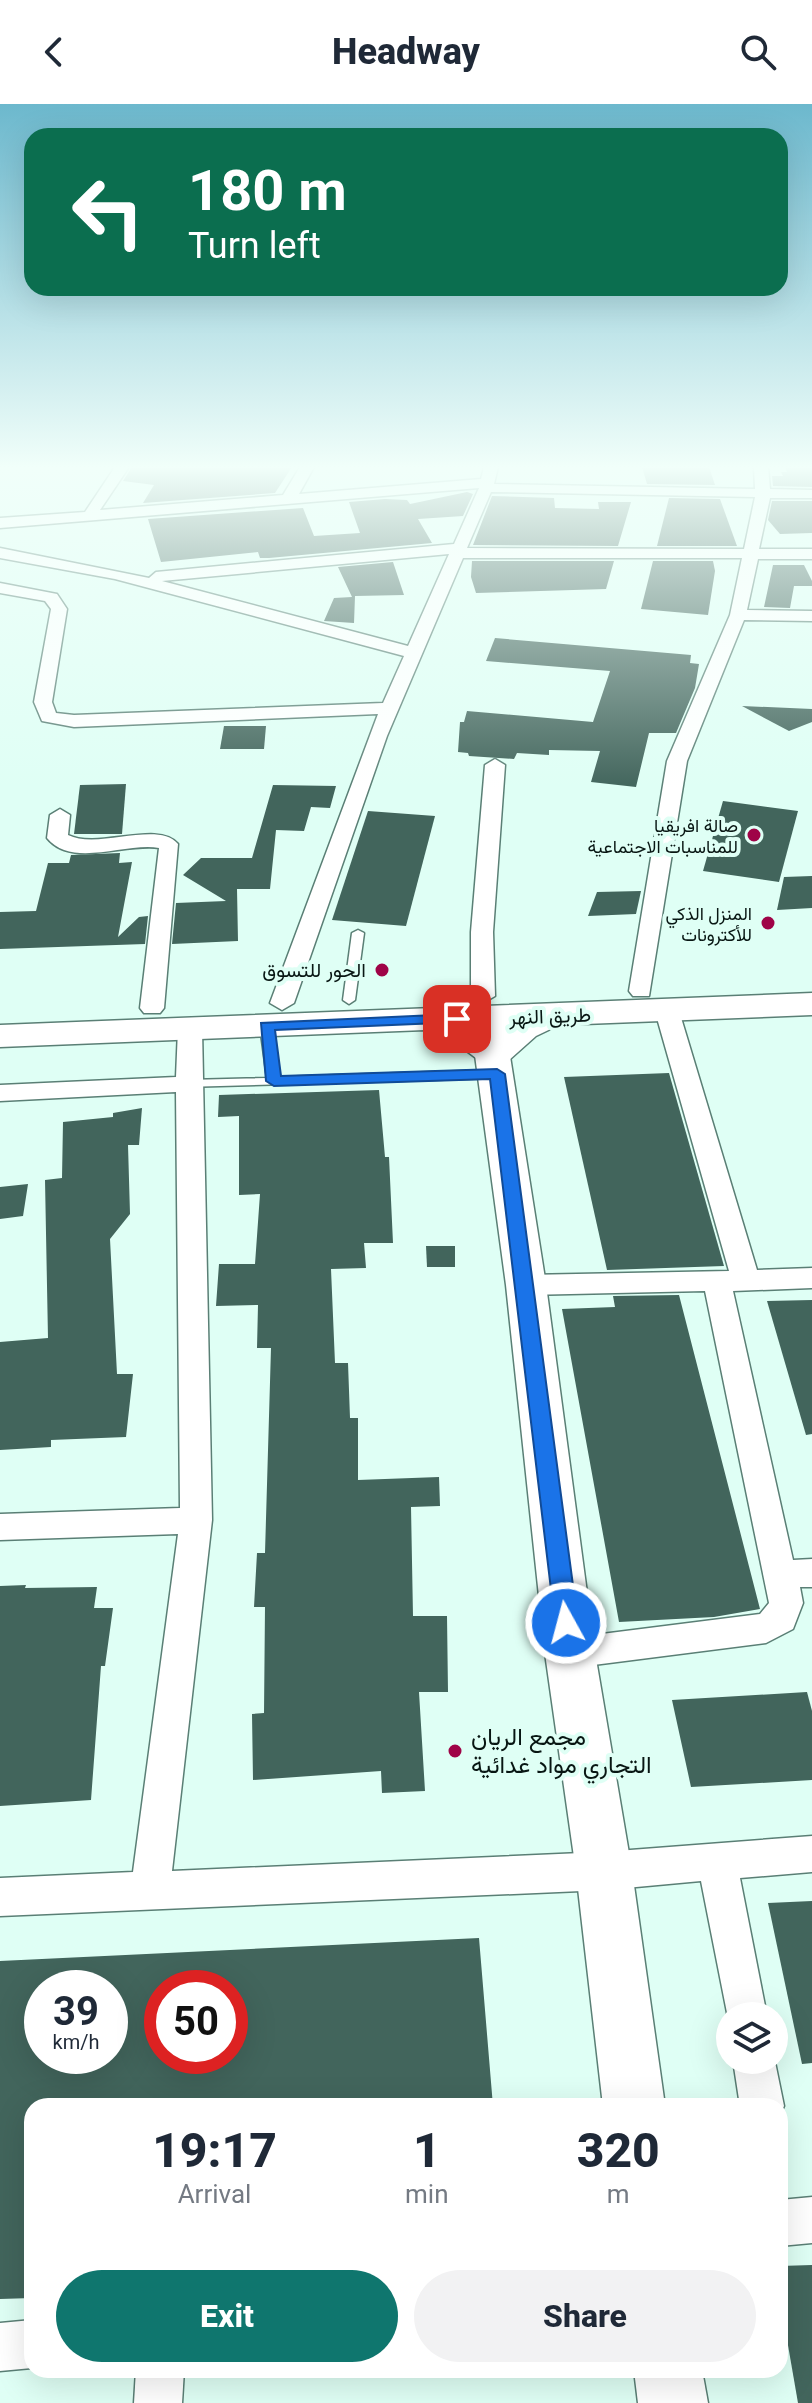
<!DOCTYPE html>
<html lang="en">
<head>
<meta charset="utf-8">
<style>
  body { margin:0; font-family:Roboto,Vazirmatn,sans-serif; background:#f2f2f3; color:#1f2937; height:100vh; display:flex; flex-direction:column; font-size:30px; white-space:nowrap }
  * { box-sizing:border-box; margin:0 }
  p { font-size:26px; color:#747a83 }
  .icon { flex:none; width:44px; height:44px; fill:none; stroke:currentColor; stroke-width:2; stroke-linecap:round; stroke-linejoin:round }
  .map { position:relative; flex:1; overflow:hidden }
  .side { position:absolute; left:24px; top:1994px; width:764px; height:280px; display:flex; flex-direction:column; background:#fff; border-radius:24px; box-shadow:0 8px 32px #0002 }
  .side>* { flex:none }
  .top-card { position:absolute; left:24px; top:24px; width:764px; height:168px; border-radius:24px; box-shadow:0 8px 32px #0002; background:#0b6e4f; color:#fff; overflow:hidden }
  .fabs { position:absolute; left:716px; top:1898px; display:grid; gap:16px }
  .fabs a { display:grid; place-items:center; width:72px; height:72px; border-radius:50%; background:#fff; box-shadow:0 8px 32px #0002; font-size:40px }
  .speed { position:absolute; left:24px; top:1866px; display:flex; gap:16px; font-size:40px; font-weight:700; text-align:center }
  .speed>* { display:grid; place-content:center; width:104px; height:104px; border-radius:50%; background:#fff; box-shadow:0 8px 32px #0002; line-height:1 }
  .speed small { font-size:20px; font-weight:400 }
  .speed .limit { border:12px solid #d22; background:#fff; color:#111 }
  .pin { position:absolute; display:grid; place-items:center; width:68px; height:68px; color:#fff; margin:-34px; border-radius:16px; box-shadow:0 4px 12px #0006 }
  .me { position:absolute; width:88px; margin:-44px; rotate:353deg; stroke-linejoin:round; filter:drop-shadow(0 0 6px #0008) }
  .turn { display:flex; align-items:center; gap:28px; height:168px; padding:0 32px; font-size:36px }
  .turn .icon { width:104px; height:104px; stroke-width:2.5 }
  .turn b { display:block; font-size:56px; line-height:68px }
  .eta { display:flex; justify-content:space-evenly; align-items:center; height:136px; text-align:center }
  .eta b { font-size:48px; font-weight:800; line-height:56px }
  .cta { display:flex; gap:16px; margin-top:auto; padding:16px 32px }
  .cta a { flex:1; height:92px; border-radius:48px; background:#0f766e; color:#fff; font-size:32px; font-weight:800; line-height:92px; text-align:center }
  .cta a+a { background:#f2f2f3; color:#1f2937 }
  header { display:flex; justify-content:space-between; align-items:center; height:104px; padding:0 32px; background:#fff; font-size:36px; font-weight:800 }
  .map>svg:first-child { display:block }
  .building { fill:#42655c; fill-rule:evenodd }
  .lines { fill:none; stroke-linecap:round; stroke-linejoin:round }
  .service-casing { stroke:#5a7f75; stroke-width:3 }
  .minor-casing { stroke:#5a7f75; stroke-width:3 }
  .secondary-casing { stroke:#5a7f75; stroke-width:3 }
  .primary-casing { stroke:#5a7f75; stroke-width:3 }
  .service { fill:#fff; fill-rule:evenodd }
  .minor { fill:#fff; fill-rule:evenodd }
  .secondary { fill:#fff; fill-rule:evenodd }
  .primary { fill:#fff; fill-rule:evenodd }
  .route { fill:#1a73e8; stroke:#114b97; stroke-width:2 }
  .poi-dot { fill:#9f0347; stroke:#dffff5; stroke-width:3 }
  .labels { text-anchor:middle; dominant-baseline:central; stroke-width:8; stroke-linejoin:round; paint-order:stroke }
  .far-poi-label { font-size:18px; fill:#081613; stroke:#dffff5; text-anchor:end }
  .poi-label { font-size:20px; fill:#081613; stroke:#dffff5; text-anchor:end }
  .street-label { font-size:20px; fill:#081613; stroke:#dffff5 }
  .near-poi-label { font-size:24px; fill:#081613; stroke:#dffff5; text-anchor:start }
</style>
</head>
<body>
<header><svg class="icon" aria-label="back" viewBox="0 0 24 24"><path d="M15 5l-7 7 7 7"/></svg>Headway<svg class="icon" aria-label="search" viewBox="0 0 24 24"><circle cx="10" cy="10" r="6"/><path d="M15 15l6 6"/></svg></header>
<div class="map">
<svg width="812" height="2299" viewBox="0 0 812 2299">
  <rect width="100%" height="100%" fill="#dffff5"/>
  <g class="building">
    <polygon points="132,363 292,363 275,389 143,399 154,381 123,377"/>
    <polygon points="642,363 709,363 715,381 647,380"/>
    <polygon points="785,363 812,363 812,383 773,382 772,372 783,372 781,368 787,368"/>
    <polygon points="467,388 473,390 463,412 418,415 432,439 269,454 260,454 258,448 161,458 148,415 303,404 314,432 360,429 349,398 385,395 407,396 410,400"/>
    <polygon points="492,392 554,394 555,404 599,405 598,398 631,398 618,442 473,441"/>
    <polygon points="669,394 720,395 737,442 657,442"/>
    <polygon points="772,397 812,397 812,429 780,430 768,416"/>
    <polygon points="472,457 614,457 606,485 476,489 471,473"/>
    <polygon points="653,457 713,457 715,467 708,511 641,505"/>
    <polygon points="393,458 404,491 355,492 354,519 324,517 334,494 352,493 338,463"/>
    <polygon points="773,461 804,461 812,477 812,482 794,482 790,504 764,503"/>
    <polygon points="495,534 691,551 690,559 699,560 695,584 676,629 649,629 636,683 591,678 600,647 549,646 549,651 517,649 514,655 469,652 468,649 458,648 460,618 464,618 467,607 593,618 610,567 486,557"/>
    <polygon points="742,602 812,605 812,618 789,627"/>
    <polygon points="224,622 266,622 264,645 220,645"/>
    <polygon points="126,680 122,730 74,730 80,681"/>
    <polygon points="273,681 336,682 330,704 311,703 304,727 276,726 270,785 237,785 238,837 172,840 176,799 226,797 183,771 201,754 252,754"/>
    <polygon points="723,697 798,707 779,778 703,767"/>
    <polygon points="368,707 435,712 406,822 332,816"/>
    <polygon points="120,749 119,759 132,758 118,833 139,813 148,812 145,840 0,845 0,808 36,807 48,759 69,759 71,751"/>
    <polygon points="812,772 812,804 777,806 784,773"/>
    <polygon points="641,787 636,810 588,812 597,788"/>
    <polygon points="669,969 724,1162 607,1166 564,973"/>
    <polygon points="379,986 385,1053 389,1053 393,1139 364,1139 366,1164 331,1165 335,1259 348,1259 350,1314 358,1314 358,1376 439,1373 440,1402 411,1403 413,1512 447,1512 448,1588 419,1588 425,1687 382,1689 381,1667 253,1676 252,1610 264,1609 265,1503 254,1503 257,1449 265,1449 271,1244 257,1244 258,1201 216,1202 219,1160 255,1160 260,1090 239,1091 239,1012 218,1013 219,991"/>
    <polygon points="142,1004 139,1041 128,1041 130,1110 110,1135 117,1270 133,1270 126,1333 51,1336 51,1343 0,1346 0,1238 48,1234 45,1076 62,1074 63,1018 113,1013 113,1009"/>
    <polygon points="28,1080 23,1112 0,1115 0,1083"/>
    <polygon points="426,1142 455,1142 455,1163 427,1163"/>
    <polygon points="679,1191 760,1505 714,1513 619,1518 562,1205 615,1203 613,1192"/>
    <polygon points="812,1196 812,1330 806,1331 767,1197"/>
    <polygon points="26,1481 25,1484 97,1483 94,1504 113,1504 105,1562 101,1562 91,1696 0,1702 0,1482"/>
    <polygon points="807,1588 812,1607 812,1676 691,1683 672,1596"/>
    <polygon points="812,1797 812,1959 802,1960 768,1799"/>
    <path d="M479 1834 493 2002H32V2194L0 2195V1857ZM42 1884H110V1952H42ZM162 1884H230V1952H162Z"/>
    <polygon points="812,2161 812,2299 798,2299 780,2195 780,2162"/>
  </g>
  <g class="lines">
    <defs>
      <g id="service">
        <polygon points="358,826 364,829 355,896 349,900 343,896 352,829"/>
        <polygon points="266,918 272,922 280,973 497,966 503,970 497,974 184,983 182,980 188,976 267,974 260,922"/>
      </g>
      <g id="minor">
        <path d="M115 363H129L100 406 283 391 300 363H314L299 390 481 375 484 363H498L494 380 755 385 754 363H768L770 385 812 386V394H770L759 445H812V455H758L747 506 812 507V517L744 516 687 657 649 892H633L629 887 667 657 730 511 742 454H463L387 632 294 899 282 906 270 899 378 610 74 623 42 617 34 598 51 505 45 497 0 489V479L57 490 67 505 52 598 56 609 74 611 383 599 404 552 115 475 0 454V444L149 474 156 468 454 440 479 384 0 424V414L85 408ZM491 388 755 393 744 445 467 444ZM449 450 408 542 162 477Z"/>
        <polygon points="495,655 505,661 493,828 495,892 483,899 471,892 471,828 485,661"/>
        <path d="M60 705 70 711 68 731C98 746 158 716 178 740L164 904 160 909H144L140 904 159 744C126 738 72 765 47 734L50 711Z"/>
        <polygon points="667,900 679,907 757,1166 812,1164 812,1184 733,1187 793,1456 812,1455 812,1483 800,1483 803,1499 793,1525 766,1539 570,1564 558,1560 552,1549 558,1538 570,1534 760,1510 769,1499 705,1187 526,1191 516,1188 512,1181 516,1174 526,1171 729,1167 655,907"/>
        <polygon points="190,918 202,925 212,1416 172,1767 604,1748 812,1732 812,1768 740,1774 767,1912 730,1912 730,1924 701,1777 604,1786 0,1812 0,1774 133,1768 178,1430 0,1436 0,1410 180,1404 176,988 0,997 0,981 176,973 178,925"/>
        <polygon points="774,1953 784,2002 780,2011 780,2002 740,2002 733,1956 774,1956"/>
        <polygon points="812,2093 812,2139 780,2142 780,2096"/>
        <polygon points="32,2216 32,2264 0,2267 0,2219"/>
        <polygon points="136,2266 184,2266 182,2299 134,2299"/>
      </g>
      <g id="secondary">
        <polygon points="487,904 499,907 504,914 546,1181 595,1549 632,1767 665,2002 603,2002 576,1767 545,1549 506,1181 470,914 475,907"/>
        <polygon points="634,2266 702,2266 708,2299 638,2299"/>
      </g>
      <path id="primary" d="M812 889V911L559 921 536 932 508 957 494 961 480 957 456 939 425 926 0 943V921ZM501 923 493 930 484 924Z"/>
    </defs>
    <use href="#service" class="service-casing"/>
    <use href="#minor" class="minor-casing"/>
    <use href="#secondary" class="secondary-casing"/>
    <use href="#primary" class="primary-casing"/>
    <use href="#service" class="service"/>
    <use href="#minor" class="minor"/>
    <use href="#secondary" class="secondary"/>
    <use href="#primary" class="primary"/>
  </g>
  <linearGradient id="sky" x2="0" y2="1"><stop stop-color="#6cb8cd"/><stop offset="0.53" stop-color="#f1fffa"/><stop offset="1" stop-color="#f1fffa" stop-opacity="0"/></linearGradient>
  <rect width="812" height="685" fill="url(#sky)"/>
  <polygon class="route" points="457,910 465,915 462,918 275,926 281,972 497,965 505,970 578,1519 574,1525 558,1525 555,1519 490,975 274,982 266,977 261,919"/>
  <g class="poi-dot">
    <circle cx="754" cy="731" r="8"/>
    <circle cx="768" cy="819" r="8"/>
    <circle cx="382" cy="866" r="8"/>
    <circle cx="455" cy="1647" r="8"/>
  </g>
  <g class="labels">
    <g class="far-poi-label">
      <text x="738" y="721">صالة افريقيا<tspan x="738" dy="21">للمناسبات الاجتماعية</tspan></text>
      <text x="752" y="809">المنزل الذكي<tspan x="752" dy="21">للأكترونات</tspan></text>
    </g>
    <g class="poi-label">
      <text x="366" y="866">الحور للتسوق</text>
    </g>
    <g class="street-label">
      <text transform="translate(550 912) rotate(-2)">طريق النهر</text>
    </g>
    <g class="near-poi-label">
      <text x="471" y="1633">مجمع الريان<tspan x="471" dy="28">التجاري مواد غدائية</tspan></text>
    </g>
  </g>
</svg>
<div class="fabs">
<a><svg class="icon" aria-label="layers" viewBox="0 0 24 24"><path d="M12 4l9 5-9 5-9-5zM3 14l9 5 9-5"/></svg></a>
</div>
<div class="speed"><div>39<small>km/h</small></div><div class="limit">50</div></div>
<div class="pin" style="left:457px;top:915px;background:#d93025"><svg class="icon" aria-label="arrive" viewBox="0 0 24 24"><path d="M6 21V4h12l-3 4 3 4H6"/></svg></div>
<svg class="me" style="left:566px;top:1519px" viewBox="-20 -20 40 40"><circle r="17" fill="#1a73e8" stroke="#fff" stroke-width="3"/><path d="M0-11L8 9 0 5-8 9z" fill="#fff"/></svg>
<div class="top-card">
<div class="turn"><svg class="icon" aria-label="left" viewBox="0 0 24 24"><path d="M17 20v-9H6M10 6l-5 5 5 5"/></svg><div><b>180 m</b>Turn left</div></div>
</div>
<section class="side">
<div class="eta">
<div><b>19:17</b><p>Arrival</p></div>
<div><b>1</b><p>min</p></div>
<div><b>320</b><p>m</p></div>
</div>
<div class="cta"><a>Exit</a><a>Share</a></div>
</section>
</div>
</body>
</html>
